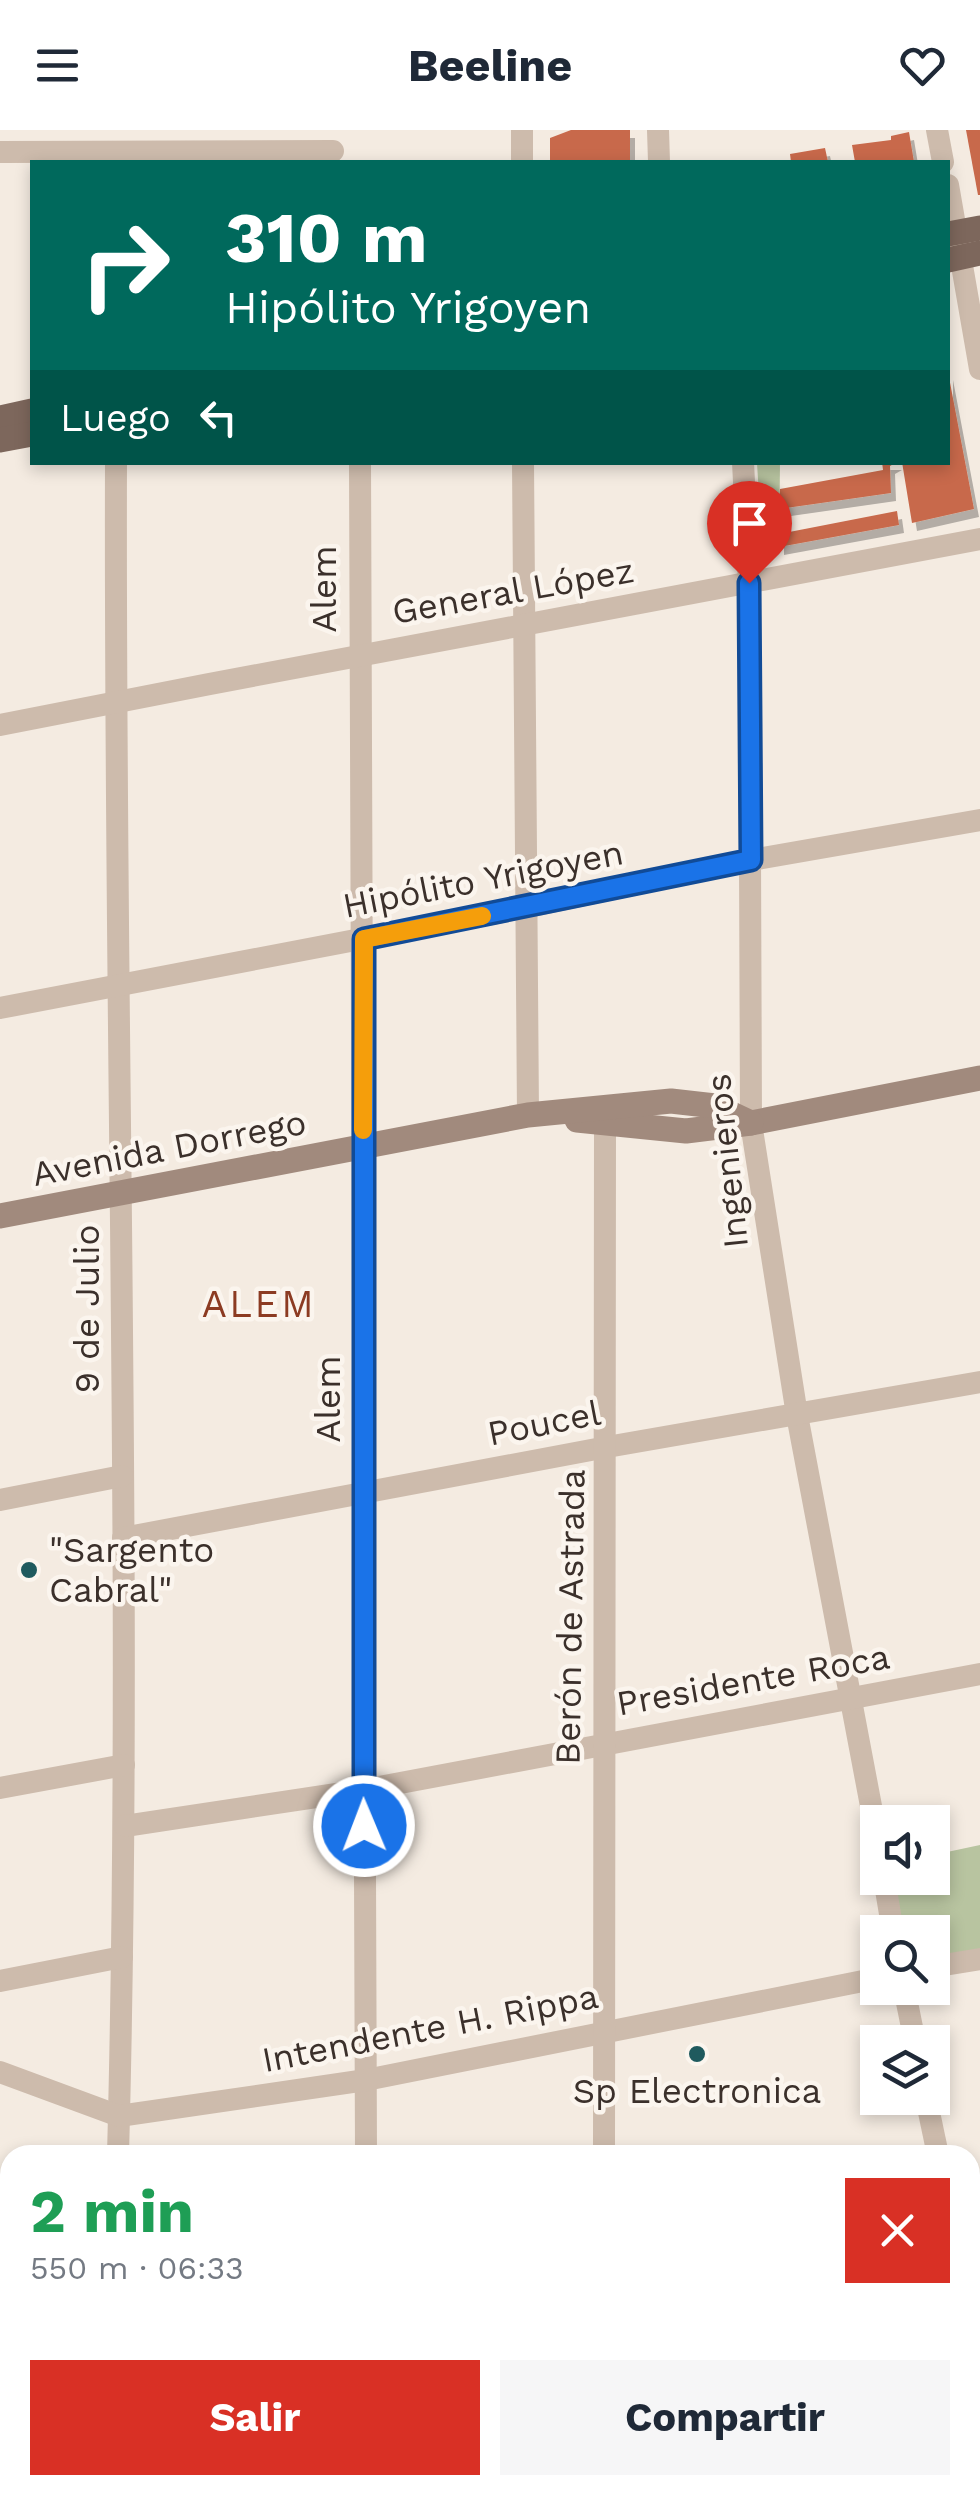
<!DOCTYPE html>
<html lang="es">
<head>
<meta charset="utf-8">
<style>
  body { margin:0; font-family:"Work Sans",sans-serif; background:#f6f6f7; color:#1f2937; height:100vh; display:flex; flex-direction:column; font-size:38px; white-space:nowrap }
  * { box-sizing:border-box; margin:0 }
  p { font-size:32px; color:#747a83 }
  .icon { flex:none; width:55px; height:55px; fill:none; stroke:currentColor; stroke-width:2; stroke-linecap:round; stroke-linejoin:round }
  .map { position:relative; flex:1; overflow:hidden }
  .panel { position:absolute; left:0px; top:2015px; width:980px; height:350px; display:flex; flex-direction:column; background:#fff; border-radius:30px 30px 0 0; box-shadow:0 5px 15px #0003 }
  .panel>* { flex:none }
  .guide { position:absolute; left:30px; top:30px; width:920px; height:305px; border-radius:0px; box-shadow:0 5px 15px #0003; background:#00695c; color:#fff; overflow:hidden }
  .buttons { position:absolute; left:860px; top:1675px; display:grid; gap:20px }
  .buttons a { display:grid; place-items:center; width:90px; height:90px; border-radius:0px; background:#fff; box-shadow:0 5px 15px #0003; font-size:50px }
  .pin { position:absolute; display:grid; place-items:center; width:85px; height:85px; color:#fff; margin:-102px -42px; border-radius:50% 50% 50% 0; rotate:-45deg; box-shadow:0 0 10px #0007 }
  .pin .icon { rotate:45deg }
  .me { position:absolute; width:110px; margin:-55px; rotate:359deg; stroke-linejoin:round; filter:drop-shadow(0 0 8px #0008) }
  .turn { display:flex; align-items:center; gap:35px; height:210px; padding:0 30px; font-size:45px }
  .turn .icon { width:130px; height:130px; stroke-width:2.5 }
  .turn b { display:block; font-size:70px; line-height:85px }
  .then { display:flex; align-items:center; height:95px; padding:0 30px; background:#0003; gap:20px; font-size:38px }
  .round { display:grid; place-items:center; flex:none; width:105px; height:105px; border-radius:0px; background:#f6f6f7 }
  .headline { display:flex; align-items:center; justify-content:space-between; height:170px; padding:0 30px }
  h1 { font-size:60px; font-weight:700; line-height:75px; color:#1e9e55 }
  .action { display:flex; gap:20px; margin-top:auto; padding:20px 30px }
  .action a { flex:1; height:115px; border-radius:0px; background:#d93025; color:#fff; font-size:40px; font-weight:700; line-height:115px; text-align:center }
  .action a+a { background:#f6f6f7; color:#1f2937 }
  header { display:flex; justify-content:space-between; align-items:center; height:130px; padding:0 30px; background:#fff; font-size:45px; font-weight:700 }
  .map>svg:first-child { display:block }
  .green { fill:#b8c4a0 }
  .building { fill:#c8694b; filter:url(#shadow) }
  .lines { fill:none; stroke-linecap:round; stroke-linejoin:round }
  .street { stroke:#cdbbac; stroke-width:22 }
  .secondary { stroke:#a18a7d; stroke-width:25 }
  .primary { stroke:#7d675c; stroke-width:25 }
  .rail { stroke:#3b302b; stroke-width:6; stroke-dasharray:2.5 8; stroke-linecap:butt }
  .route-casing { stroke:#114b97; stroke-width:25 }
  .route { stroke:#1a73e8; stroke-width:18 }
  .slow { stroke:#f59e0b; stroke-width:18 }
  .poi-dot { fill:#1f5a5e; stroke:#fbf5ee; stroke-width:4 }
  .labels { text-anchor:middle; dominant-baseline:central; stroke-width:9; stroke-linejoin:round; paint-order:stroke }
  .street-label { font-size:35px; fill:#3b302b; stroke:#fbf5ee }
  .poi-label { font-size:35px; fill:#3b302b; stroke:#fbf5ee; text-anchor:start }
  .neighbourhood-label { font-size:38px; letter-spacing:2.5px; fill:#8c3b22; stroke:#fbf5ee }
</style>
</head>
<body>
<header><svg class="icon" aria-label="menu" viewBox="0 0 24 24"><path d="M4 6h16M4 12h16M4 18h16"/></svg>Beeline<svg class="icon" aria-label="heart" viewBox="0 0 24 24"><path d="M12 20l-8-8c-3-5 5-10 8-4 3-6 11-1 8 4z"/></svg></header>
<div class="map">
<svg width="980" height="2365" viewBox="0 0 980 2365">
  <defs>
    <filter id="shadow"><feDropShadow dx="5" dy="8" stdDeviation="0" flood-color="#0004"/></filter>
  </defs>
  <rect width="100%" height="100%" fill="#f4ebe1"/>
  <g class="green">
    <polygon points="757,333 780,333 779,424 763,428"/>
    <polygon points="980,1715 980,1829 933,1837 932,1802 893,1802 884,1748 932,1748 933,1725"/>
  </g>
  <g class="building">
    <polygon points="571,0 630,0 630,32 550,32 550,8"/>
    <polygon points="966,0 980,0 980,65 978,65"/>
    <polygon points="909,2 914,32 855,32 852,15 891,10 891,6"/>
    <polygon points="825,18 828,32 791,32 790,24"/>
    <polygon points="948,242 974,379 912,393 902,332 948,332"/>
    <polygon points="882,332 897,332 890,336 891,363 779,379 780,359 883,340"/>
    <polygon points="897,381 899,395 779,417 779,404"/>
  </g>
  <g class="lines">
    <g class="street">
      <polyline points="522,0 522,32"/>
      <polyline points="658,0 659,32"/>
      <polyline points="937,0 943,32"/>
      <polyline points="0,22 333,21"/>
      <polyline points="948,55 980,239"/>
      <path d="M116 332C114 897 133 1461 118 2025"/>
      <polyline points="360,332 366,2025"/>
      <polyline points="523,332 528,985"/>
      <polyline points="743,332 749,453 751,993 797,1285 878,1713"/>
      <path d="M0 595C326 530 653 471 980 409"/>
      <polyline points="0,878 528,777 751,730 980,690"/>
      <polyline points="0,1370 122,1346"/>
      <polyline points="123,1408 607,1317 980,1252"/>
      <polyline points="0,1658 124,1635"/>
      <polyline points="125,1696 363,1660 980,1544"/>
      <polyline points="884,1748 893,1802"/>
      <polyline points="932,1837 980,1829"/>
      <polyline points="0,1851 122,1827"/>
      <polyline points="904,1858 915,1912"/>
      <polyline points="0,1942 119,1986 366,1950 878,1848"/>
      <polyline points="926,1968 938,2025"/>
      <polyline points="604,2025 605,994 619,986"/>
      <polyline points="970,2120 980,2118"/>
      <polyline points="970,2192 980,2247"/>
      <polyline points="0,2270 10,2274"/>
      <polyline points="221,2355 246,2365"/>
      <polyline points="607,2355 607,2365"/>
      <polyline points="370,2365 384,2355"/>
    </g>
    <g class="secondary">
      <polyline points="577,990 686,1001 751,993 980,948"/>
      <polyline points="0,1086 528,985 671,971 715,976 751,993"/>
    </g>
    <g class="primary">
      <polyline points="948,104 980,98"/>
      <polyline points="948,130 980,123"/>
      <polyline points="0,288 32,281"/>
      <polyline points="0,310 32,304"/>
    </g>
    <g class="rail">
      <polyline points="0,2328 10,2332"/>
      <polyline points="0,2345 10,2349"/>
      <polyline points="26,2355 51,2365"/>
      <polyline points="71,2355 97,2365"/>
    </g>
  </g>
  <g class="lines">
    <defs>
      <polyline id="route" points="364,1696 364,809 751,730 749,453"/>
    </defs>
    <use href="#route" class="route-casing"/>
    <use href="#route" class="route"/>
    <polyline class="slow" points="363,1000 364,809 482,786"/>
  </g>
  <g class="poi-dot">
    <circle cx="29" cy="1440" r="10"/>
    <circle cx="697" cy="1924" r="10"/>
  </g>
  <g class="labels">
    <g class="street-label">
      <text transform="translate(324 459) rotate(-90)">Alem</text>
      <text transform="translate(513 461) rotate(-10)">General López</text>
      <text transform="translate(483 749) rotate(-11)">Hipólito Yrigoyen</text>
      <text transform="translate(169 1018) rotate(-11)">Avenida Dorrego</text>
      <text transform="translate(727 1031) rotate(-96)">Ingenieros</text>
      <text transform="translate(87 1179) rotate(-90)">9 de Julio</text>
      <text transform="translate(328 1269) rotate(-90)">Alem</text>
      <text transform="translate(544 1293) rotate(-11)">Poucel</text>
      <text transform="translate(570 1487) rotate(-89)">Berón de Astrada</text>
      <text transform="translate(753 1550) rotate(-10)">Presidente Roca</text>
      <text transform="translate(430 1898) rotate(-11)">Intendente H. Rippa</text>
    </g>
    <g class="poi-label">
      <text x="49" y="1420">"Sargento<tspan x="49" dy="40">Cabral"</tspan></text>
      <text x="697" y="1961" text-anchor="middle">Sp Electronica</text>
    </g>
    <g class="neighbourhood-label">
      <text x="259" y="1174">ALEM</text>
    </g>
  </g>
</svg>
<div class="buttons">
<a><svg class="icon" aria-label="sound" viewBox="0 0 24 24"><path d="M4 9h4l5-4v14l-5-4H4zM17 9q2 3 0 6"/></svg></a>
<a><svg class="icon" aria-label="search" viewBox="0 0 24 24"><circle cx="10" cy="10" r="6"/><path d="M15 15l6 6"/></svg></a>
<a><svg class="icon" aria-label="layers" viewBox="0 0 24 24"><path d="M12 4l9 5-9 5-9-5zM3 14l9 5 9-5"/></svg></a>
</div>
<div class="pin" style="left:749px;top:453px;background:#d93025"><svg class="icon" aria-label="arrive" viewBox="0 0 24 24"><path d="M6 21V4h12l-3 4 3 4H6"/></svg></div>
<svg class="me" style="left:364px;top:1696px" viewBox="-20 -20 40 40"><circle r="17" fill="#1a73e8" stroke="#fff" stroke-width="3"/><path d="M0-11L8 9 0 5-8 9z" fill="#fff"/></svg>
<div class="guide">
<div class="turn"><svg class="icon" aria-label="right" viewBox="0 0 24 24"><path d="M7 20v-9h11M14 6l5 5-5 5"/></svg><div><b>310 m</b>Hipólito Yrigoyen</div></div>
<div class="then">Luego<svg class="icon" aria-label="left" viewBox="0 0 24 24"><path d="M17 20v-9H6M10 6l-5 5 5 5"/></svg></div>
</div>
<section class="panel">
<div class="headline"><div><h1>2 min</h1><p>550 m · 06:33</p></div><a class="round" style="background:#d93025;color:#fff"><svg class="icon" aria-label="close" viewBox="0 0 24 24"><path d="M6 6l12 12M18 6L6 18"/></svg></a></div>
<div class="action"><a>Salir</a><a>Compartir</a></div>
</section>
</div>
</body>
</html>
